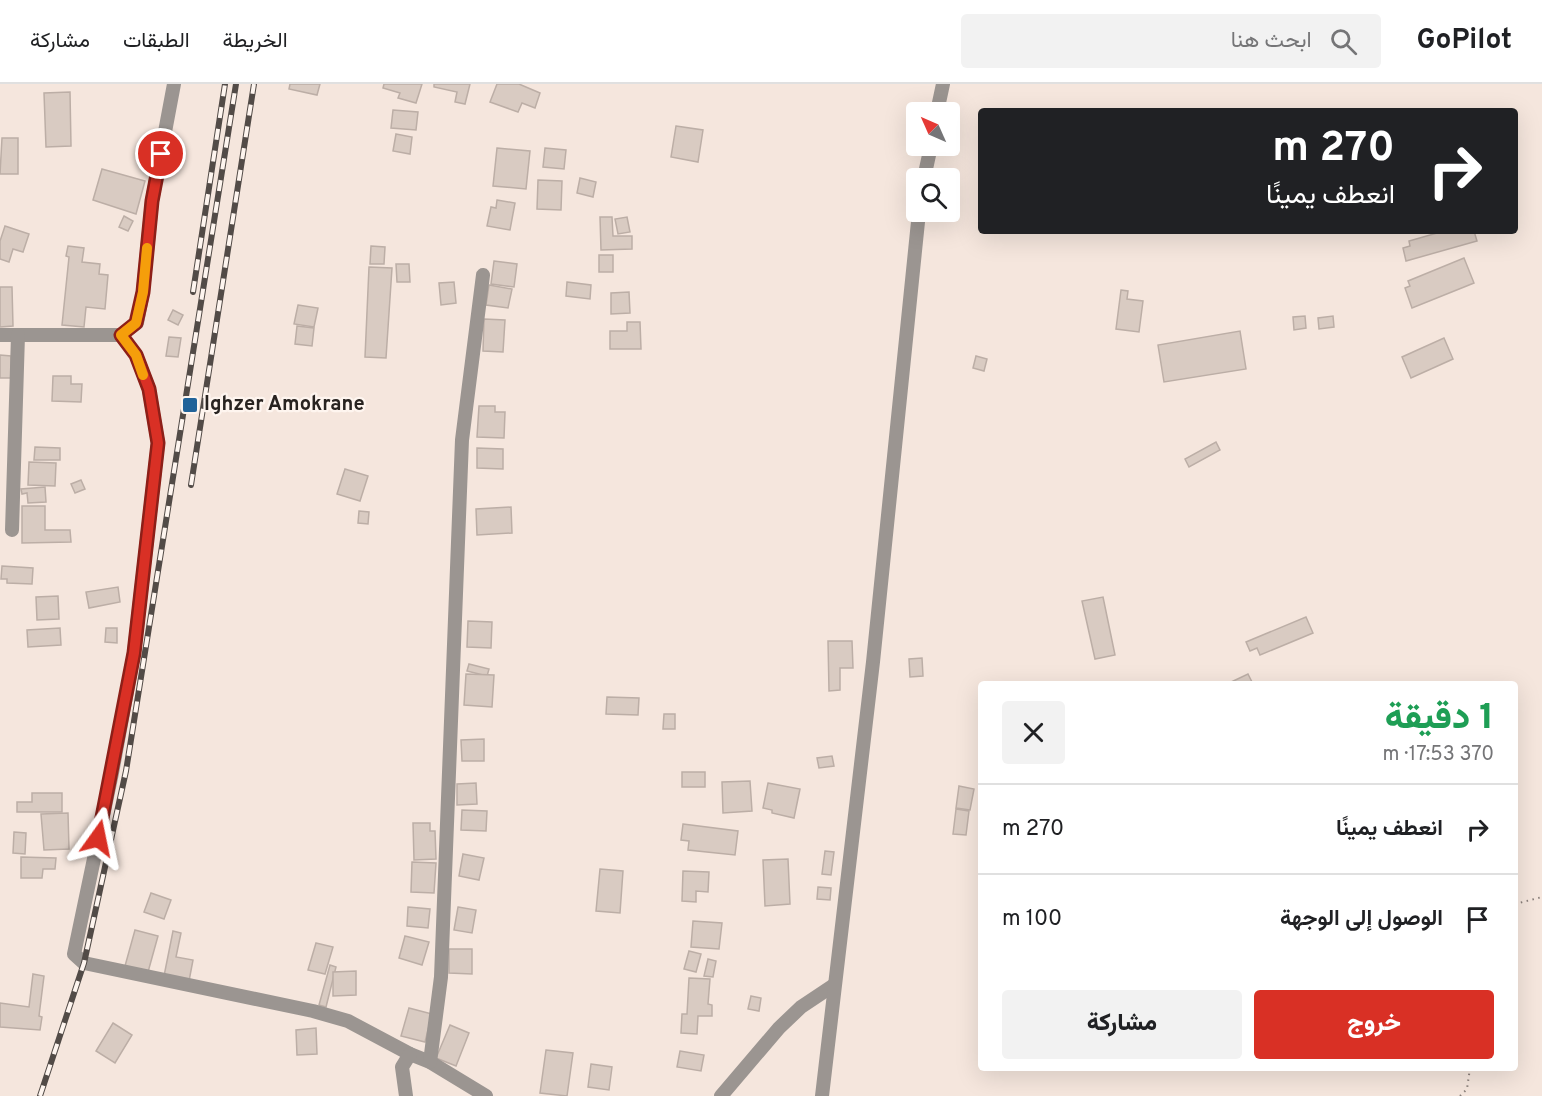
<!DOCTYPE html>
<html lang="ar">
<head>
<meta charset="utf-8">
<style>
  body { margin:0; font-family:Overpass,Vazirmatn,sans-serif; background:#f2f2f2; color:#202124; direction:rtl; height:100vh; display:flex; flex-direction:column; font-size:22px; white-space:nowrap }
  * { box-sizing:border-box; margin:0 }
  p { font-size:20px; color:#757577 }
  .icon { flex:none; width:33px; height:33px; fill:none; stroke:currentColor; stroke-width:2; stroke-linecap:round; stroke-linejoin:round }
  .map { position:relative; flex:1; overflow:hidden; direction:ltr }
  .sheet { position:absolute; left:978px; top:597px; width:540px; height:390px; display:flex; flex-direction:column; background:#fff; border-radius:6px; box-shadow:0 6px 24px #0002; direction:rtl }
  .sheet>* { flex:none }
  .hud { position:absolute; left:978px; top:24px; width:540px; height:126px; border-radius:6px; box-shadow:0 6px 24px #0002; direction:rtl; background:#202124; color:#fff; overflow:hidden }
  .needle { width:39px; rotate:315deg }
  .fabs { position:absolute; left:906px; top:18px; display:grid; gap:12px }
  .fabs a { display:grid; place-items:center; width:54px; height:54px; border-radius:6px; background:#fff; box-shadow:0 6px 24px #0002; font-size:30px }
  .pin { position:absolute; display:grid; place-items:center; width:51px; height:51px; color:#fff; margin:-26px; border:3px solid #fff; border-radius:50%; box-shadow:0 2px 6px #0007 }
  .me { position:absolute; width:66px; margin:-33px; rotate:12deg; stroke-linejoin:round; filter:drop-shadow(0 0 4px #0008) }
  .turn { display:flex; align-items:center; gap:21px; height:126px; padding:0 24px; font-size:27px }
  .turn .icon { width:78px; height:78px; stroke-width:2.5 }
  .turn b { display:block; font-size:42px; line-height:51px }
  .round { display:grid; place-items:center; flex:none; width:63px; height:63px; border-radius:6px; background:#f2f2f2 }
  .headline { display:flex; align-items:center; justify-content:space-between; height:102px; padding:0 24px }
  h1 { font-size:36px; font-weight:800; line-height:45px; color:#1e9e55 }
  .button { display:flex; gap:12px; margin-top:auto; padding:12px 24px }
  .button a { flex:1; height:69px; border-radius:6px; background:#d93025; color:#fff; font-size:24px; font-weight:800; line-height:69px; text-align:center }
  .button a+a { background:#f2f2f2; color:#202124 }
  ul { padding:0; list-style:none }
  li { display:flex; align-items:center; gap:18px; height:90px; padding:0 24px; border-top:2px solid #e0e0e0 }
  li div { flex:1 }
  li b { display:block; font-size:22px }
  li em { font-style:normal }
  header { display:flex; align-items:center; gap:36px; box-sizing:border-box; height:84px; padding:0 30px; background:#fff; border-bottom:2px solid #e0e0e0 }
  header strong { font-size:28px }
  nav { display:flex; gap:33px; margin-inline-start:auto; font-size:21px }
  .search { width:420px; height:54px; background:#f2f2f2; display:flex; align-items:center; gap:15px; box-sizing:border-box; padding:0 21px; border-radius:6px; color:#757577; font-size:22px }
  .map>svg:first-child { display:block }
  .building { fill:#d9cbc2; stroke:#bcaea6; stroke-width:1.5 }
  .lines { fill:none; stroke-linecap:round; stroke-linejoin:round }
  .path { stroke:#887e79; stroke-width:2; stroke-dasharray:1.5 4.5; stroke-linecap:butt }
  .minor { stroke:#9b9591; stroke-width:14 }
  .rail-casing { stroke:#524b47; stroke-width:6 }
  .rail { stroke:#fef5ef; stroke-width:4; stroke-dasharray:11; stroke-linecap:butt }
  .route-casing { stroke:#8d1f18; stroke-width:15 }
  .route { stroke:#d93025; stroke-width:10 }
  .slow { stroke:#f59e0b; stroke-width:10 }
  .poi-dot { fill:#216399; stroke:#fef5ef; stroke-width:2 }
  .labels { text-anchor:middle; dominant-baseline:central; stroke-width:4.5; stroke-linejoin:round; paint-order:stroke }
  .poi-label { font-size:20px; font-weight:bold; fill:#282320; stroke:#fef5ef; text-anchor:start }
</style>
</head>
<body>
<header>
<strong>GoPilot</strong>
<div class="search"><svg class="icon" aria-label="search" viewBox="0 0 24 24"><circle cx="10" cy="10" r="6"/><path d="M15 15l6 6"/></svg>ابحث هنا</div>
<nav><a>الخريطة</a><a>الطبقات</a><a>مشاركة</a></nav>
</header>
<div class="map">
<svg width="1542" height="1012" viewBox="0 0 1542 1012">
  <rect width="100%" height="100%" fill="#f5e6dd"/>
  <g class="building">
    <polygon points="290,0 320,0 317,11 289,5"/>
    <polygon points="384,0 422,0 416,19 398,14 400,9 383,4"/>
    <polygon points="434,0 470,0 465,20 455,18 457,8 434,3"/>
    <polygon points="497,0 519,0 540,9 535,24 522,19 518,28 490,18"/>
    <polygon points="70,8 71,62 46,63 44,9"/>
    <polygon points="393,26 418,28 416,46 391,44"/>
    <polygon points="676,42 703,46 698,78 671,73"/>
    <polygon points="396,50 412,53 410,70 393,67"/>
    <polygon points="2,54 18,54 18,90 0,90"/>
    <polygon points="497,64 530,67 526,105 493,102"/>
    <polygon points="545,64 566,66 564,85 543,83"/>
    <polygon points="102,85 145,97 136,130 93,116"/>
    <polygon points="580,94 596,98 593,113 577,109"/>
    <polygon points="538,96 562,97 561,126 537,125"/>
    <polygon points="497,116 515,119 510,146 487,142 491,123 496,124"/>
    <polygon points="124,132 133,137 128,147 119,143"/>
    <polygon points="600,133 612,133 613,152 632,152 632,165 601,166"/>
    <polygon points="627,133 630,148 618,150 615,135"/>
    <polygon points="5,142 29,150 23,168 13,165 9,178 0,175 0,157"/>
    <polygon points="1444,147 1474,147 1477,157 1406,177 1403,164 1410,162 1409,157"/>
    <polygon points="68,162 84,164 82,178 100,180 99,190 108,191 105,225 86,223 84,243 62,241 69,173 66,172"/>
    <polygon points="371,162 385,163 384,180 370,180"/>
    <rect x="599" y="171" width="14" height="17"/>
    <polygon points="1464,174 1474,199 1412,224 1405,204 1410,202 1408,197"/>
    <polygon points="494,177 517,180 514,203 491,200"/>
    <polygon points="396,180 409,180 410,198 397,198"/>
    <polygon points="369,183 392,184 386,274 365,273"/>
    <polygon points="454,198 456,219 441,221 439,199"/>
    <polygon points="567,198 591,201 590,215 566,212"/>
    <polygon points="489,201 512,205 508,224 486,221"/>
    <polygon points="0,203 12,203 13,242 0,243"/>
    <polygon points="1121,206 1128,207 1127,215 1143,217 1139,248 1116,245"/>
    <polygon points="629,208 630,229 611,230 611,209"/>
    <polygon points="298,221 318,224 314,243 294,240"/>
    <polygon points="173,226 183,231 178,241 168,236"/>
    <polygon points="1305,232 1306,244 1294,246 1293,233"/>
    <polygon points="1333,232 1334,243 1319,245 1318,234"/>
    <polygon points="484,235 505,236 503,268 483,267"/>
    <polygon points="627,238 640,238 641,265 610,265 610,247 627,247"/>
    <polygon points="297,242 314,244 312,262 295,260"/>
    <polygon points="1240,247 1246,285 1164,298 1158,261"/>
    <polygon points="169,253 181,254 178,273 166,272"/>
    <polygon points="1444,254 1453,275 1411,294 1402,273"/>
    <polygon points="0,271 11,272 11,294 0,294"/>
    <polygon points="976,272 987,275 984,287 973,284"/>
    <polygon points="53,292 71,292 71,300 82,300 81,318 52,317"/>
    <polygon points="479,322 495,322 495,328 505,328 504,354 477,353"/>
    <polygon points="1216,358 1220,366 1189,383 1185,375"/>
    <polygon points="35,363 60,364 60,376 34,376"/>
    <polygon points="477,364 503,365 503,385 477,384"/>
    <polygon points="29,378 56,379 55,402 28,401"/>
    <polygon points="345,385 368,392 360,417 337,410"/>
    <polygon points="81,396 85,405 75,409 71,400"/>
    <polygon points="45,403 46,418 28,419 27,409 22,410 21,405"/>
    <polygon points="22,422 45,422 45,446 70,446 71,458 22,459"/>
    <polygon points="511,423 512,449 477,451 476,425"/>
    <polygon points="359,427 369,428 368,440 358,439"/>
    <polygon points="2,482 33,484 32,500 7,499 7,495 1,495"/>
    <polygon points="118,503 120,518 89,524 86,508"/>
    <polygon points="58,512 59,535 37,536 36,513"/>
    <polygon points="1103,513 1115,571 1095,575 1082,517"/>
    <polygon points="1306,533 1313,549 1260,571 1257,564 1250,567 1246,558"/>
    <polygon points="468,537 492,538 491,564 467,563"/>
    <polygon points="60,544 61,561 28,563 27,546"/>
    <polygon points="106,544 117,544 117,559 105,558"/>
    <polygon points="828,557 852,557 853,584 840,584 840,606 829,607"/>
    <polygon points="922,574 923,592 910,593 909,575"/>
    <polygon points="469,580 489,585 487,592 467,587"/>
    <polygon points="466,590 494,591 492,623 464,621"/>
    <polygon points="1248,590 1253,600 1227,600"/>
    <polygon points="607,613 639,614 638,631 606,630"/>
    <polygon points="664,630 675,630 675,645 663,645"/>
    <polygon points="484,655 484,677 462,677 461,656"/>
    <polygon points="832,672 834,682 819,684 817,674"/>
    <rect x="682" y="688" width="23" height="15"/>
    <polygon points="750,697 752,727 723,729 722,698"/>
    <polygon points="476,699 477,720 457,721 457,700"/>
    <polygon points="768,699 800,705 794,734 772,729 772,726 763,724"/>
    <polygon points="959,702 974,705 970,726 956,724"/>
    <polygon points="32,709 62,709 62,728 17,728 17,718 32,718"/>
    <polygon points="956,725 969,727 966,751 953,750"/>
    <polygon points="462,726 487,727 486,747 461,746"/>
    <polygon points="68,729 69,765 44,766 41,730"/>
    <polygon points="413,739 430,739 430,747 435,747 436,775 414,776"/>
    <polygon points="683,740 738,747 735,771 688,766 689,757 681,756"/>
    <polygon points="14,748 26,749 25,770 13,769"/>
    <polygon points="825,767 834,768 831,791 822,790"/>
    <polygon points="463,770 484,774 479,796 459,792"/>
    <polygon points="21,773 56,774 55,785 43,785 42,794 21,794"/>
    <polygon points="788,775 790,820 765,822 763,776"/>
    <polygon points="412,778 436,779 434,809 411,808"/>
    <polygon points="600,785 623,787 620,829 596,827"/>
    <polygon points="683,787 709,788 708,808 696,807 696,818 682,817"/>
    <polygon points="818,803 831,804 830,816 817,815"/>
    <polygon points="151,809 171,816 164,835 144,828"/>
    <polygon points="408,823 430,825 428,844 407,842"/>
    <polygon points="458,823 476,826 472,849 454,846"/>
    <polygon points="693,837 722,839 719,865 691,863"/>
    <polygon points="135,846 158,852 148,888 125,882"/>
    <polygon points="173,847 181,849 176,873 193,876 189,897 164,892"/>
    <polygon points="405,852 429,858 422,881 399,874"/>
    <polygon points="316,859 333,863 325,890 308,886"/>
    <polygon points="449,865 472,865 472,890 449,889"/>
    <polygon points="689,867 701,870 696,888 684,885"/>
    <polygon points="708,875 716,877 713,893 704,892"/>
    <polygon points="330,881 336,883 326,923 319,921"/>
    <polygon points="356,887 356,911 333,912 333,888"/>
    <polygon points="33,890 44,892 39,932 42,933 40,946 0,943 0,919 29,923"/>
    <polygon points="689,894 710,895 708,920 712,921 712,932 698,932 697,950 681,949 682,930 687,930"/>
    <polygon points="751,912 761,914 759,927 748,925"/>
    <polygon points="409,924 432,930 425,958 401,952"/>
    <polygon points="113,939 132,951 115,979 96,967"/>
    <polygon points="450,941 469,949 456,982 436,974"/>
    <polygon points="316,944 317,970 297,971 296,946"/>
    <polygon points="546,966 573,969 567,1012 540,1009"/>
    <polygon points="680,967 704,971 701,987 677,983"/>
    <polygon points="591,980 612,983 609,1006 588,1003"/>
  </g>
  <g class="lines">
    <g class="path">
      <polyline points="1515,820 1542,813"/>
      <polyline points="1460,1012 1467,1005 1470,984"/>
    </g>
    <g class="minor">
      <polyline points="937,28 943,0"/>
      <polyline points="924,94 931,62"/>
      <polyline points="0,251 121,251 137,239 143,208 152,117 174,0"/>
      <polyline points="121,251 136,271 149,305 158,359 134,569 112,689 74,870 84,879 313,927 348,937 410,970 430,978 486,1012"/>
      <polyline points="12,446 18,251"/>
      <polyline points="430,978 441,893 462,356 483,191"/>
      <polyline points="406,1012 402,983 410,970"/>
      <polyline points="721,1012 779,944 801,923 834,901"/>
      <polyline points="822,1012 873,578 919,128"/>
    </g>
    <defs>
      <g id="rail">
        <polyline points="193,208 225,0"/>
        <polyline points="191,401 254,0"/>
        <polyline points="40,1012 84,879 126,687 236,0"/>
      </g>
    </defs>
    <use href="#rail" class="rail-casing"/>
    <use href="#rail" class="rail"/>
  </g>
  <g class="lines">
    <defs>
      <polyline id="route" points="98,754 134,569 158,359 149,305 136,271 121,251 136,239 143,208 152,117 161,70"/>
    </defs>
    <use href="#route" class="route-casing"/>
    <use href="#route" class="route"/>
    <polyline class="slow" points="143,291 136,271 121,251 136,239 143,208 147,164"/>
  </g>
  <rect class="poi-dot" x="182" y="313" width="16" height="16" rx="3"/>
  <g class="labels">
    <g class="poi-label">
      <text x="204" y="321">Ighzer Amokrane</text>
    </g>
  </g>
</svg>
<div class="fabs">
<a><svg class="needle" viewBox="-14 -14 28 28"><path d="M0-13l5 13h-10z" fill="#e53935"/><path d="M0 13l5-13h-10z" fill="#757577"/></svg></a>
<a><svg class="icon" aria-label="search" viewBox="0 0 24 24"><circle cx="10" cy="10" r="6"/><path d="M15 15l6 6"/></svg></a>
</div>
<div class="pin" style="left:161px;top:70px;background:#d93025"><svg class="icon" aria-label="arrive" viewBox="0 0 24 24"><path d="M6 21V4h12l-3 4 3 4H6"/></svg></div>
<svg class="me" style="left:98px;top:754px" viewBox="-20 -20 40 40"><path d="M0-17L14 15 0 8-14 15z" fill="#d93025" stroke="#fff" stroke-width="4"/></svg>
<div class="hud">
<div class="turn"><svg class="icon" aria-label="right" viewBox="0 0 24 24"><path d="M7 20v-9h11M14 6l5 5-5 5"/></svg><div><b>270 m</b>انعطف يمينًا</div></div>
</div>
<section class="sheet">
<div class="headline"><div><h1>1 دقيقة</h1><p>370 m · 17:53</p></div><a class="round"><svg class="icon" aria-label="close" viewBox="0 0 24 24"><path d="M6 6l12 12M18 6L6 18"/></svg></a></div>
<ul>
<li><svg class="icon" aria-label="right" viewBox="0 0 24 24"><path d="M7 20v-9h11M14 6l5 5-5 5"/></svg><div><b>انعطف يمينًا</b></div><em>270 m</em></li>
<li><svg class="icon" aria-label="arrive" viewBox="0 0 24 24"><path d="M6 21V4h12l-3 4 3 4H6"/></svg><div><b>الوصول إلى الوجهة</b></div><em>100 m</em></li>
</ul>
<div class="button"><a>خروج</a><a>مشاركة</a></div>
</section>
</div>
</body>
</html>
